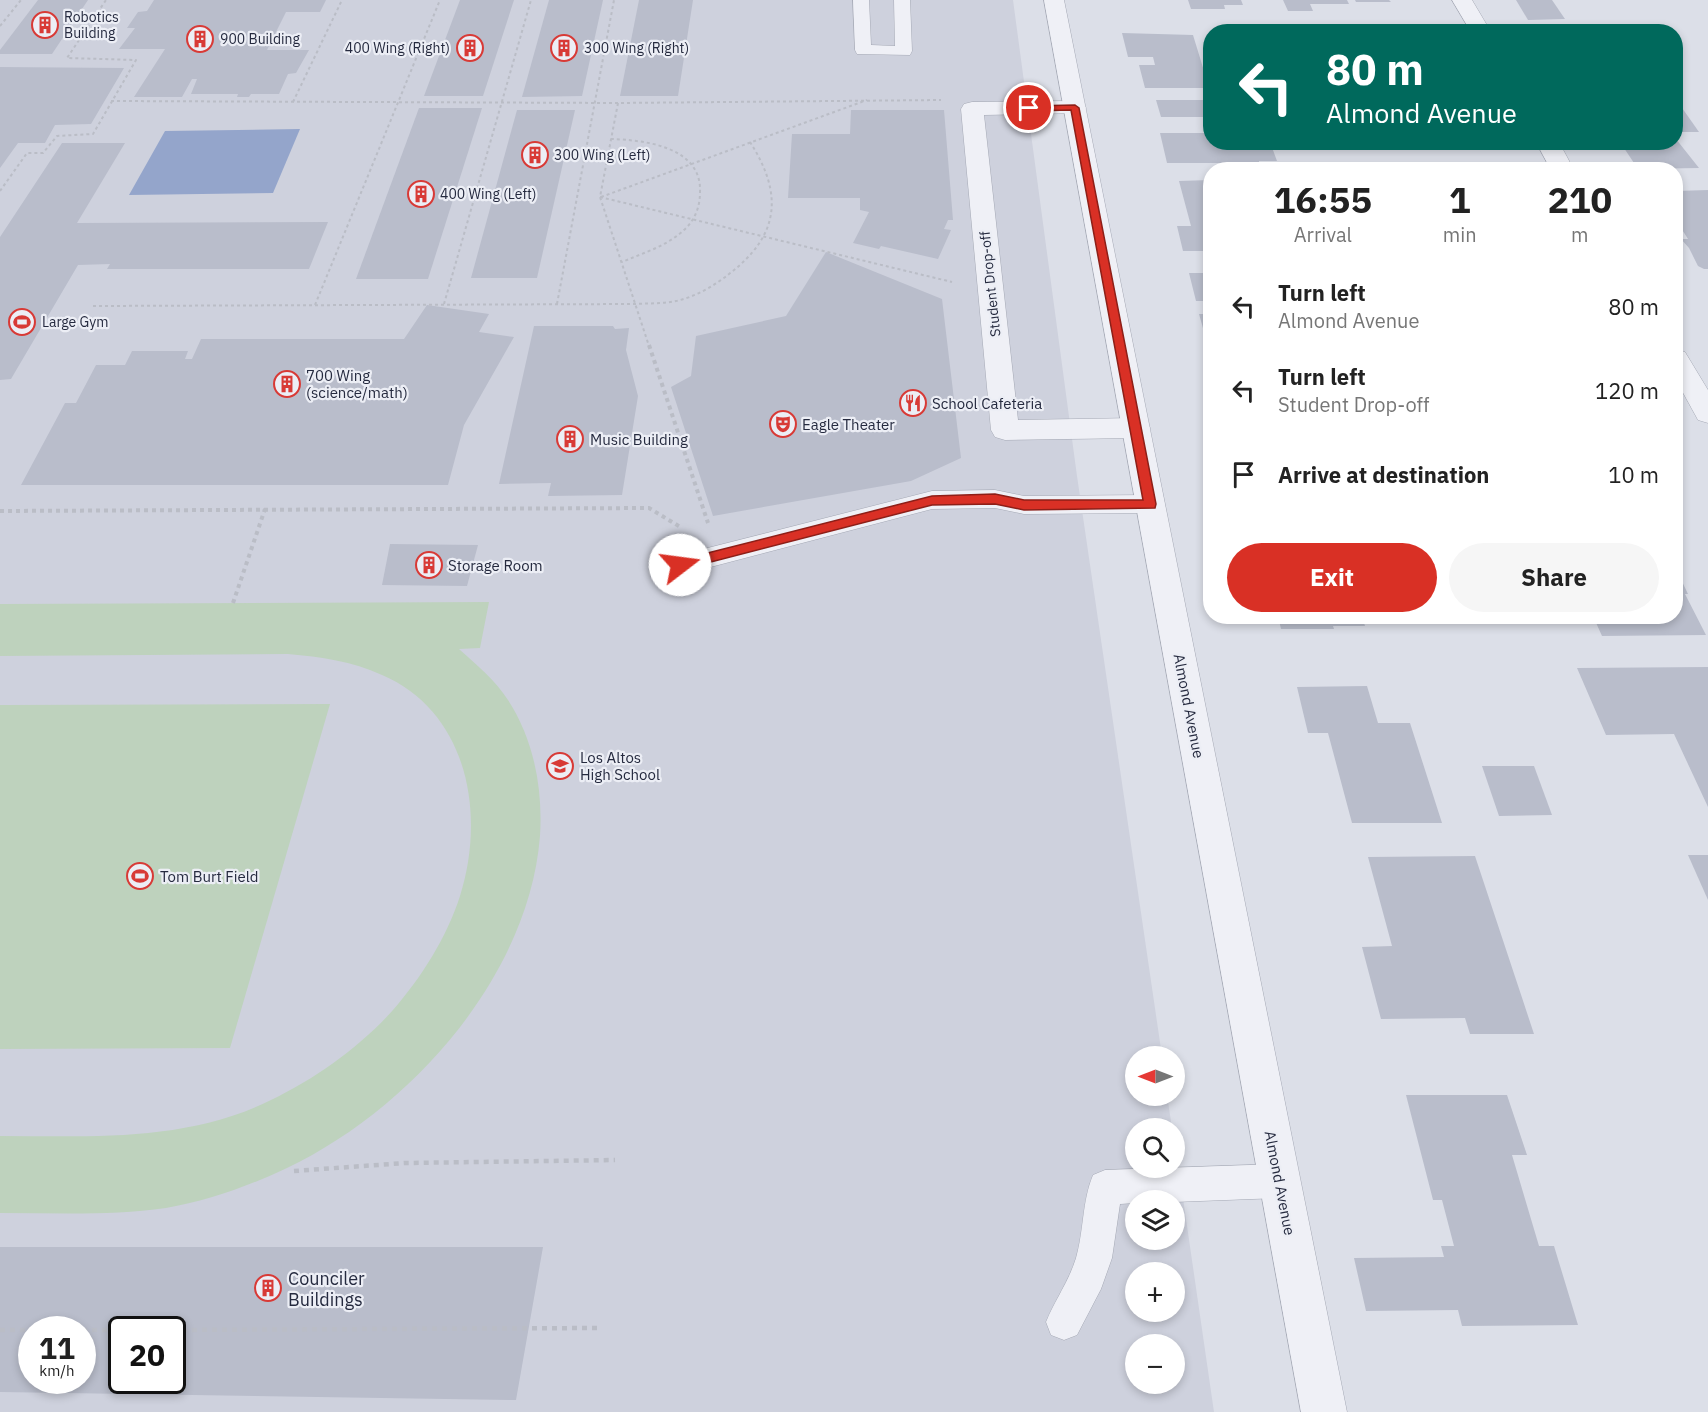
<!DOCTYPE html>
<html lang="en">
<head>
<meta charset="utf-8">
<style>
  body { margin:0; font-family:"IBM Plex Sans",sans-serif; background:#f6f6f6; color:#222; height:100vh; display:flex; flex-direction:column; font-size:22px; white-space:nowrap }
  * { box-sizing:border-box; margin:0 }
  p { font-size:20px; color:#767676 }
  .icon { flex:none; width:33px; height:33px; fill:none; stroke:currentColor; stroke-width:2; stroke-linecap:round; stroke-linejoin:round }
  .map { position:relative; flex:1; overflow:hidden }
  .sheet { position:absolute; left:1203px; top:162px; width:480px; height:462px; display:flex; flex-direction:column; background:#fff; border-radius:24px; box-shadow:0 3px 9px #0003 }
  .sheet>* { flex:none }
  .top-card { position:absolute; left:1203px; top:24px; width:480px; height:126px; border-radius:24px; box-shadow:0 3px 9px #0003; background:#00695c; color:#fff; overflow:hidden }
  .needle { width:39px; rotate:270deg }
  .buttons { position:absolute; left:1125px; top:1046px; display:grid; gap:12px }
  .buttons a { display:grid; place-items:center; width:60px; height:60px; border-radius:50%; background:#fff; box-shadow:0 3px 9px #0003; font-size:30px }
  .speed { position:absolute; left:18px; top:1316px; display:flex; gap:12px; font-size:30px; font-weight:700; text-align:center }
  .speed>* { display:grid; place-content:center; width:78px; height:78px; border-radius:50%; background:#fff; box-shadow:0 3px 9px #0003; line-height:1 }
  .speed small { font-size:15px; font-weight:400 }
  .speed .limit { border:3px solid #111; border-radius:9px; background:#fff; color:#111 }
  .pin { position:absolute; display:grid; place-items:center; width:51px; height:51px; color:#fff; margin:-26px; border:3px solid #fff; border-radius:50%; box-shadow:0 2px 6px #0007 }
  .me { position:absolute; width:66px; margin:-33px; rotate:75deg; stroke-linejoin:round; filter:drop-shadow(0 0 4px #0008) }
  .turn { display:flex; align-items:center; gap:21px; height:126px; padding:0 24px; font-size:27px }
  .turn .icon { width:78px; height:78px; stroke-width:2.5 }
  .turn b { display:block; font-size:42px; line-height:51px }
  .eta { display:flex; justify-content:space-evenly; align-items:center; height:102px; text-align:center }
  .eta b { font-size:36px; font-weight:700; line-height:42px }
  .button { display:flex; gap:12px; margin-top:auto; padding:12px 24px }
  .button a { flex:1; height:69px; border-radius:36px; background:#d93025; color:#fff; font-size:24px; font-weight:700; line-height:69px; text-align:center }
  .button a+a { background:#f6f6f6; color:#222 }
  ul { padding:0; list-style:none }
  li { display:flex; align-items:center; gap:18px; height:84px; padding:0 24px }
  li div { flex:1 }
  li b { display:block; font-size:22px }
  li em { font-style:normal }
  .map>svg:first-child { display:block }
  .built { fill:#ced1dd; fill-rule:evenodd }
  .green { fill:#bed2bd }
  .water { fill:#94a5cb }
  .building { fill:#b9bdcb; fill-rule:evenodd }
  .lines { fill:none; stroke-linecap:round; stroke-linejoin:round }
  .service-casing { stroke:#a5a9b5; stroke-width:1 }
  .minor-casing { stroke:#a5a9b5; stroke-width:1 }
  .tertiary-casing { stroke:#a5a9b5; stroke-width:1 }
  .path-far2 { stroke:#babdc6; stroke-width:2; stroke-dasharray:3 3; stroke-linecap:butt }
  .path-far1 { stroke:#babdc6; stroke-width:4; stroke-dasharray:4 4; stroke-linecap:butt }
  .path { stroke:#babdc6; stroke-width:4.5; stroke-dasharray:5 5; stroke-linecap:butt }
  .service { fill:#eff0f6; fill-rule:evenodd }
  .minor { fill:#eff0f6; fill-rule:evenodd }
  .tertiary { fill:#eff0f6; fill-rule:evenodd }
  .route { fill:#d93025; stroke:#8d1f18; stroke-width:1.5 }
  .labels { text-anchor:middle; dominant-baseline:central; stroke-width:4.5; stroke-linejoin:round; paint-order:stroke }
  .far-poi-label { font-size:14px; fill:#252a3f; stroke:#eceef5; text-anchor:start }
  .far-street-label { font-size:14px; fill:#252a3f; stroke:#eceef5 }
  .poi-label { font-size:15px; fill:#252a3f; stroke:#eceef5; text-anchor:start }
  .street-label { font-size:15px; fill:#252a3f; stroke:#eceef5 }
  .near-poi-label { font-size:18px; fill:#252a3f; stroke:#eceef5; text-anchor:start }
</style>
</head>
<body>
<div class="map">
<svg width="1708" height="1412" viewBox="0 0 1708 1412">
  <rect width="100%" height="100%" fill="#dcdfe8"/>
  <path class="built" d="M0 0H1013L1077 476 1162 1056H1136V1095H1167L1172 1128H1136V1167H1174L1175 1143 1214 1412H0ZM1136 1200H1174V1239H1136ZM1136 1272H1174V1311H1136ZM32 1329H82V1380H32ZM122 1329H172V1380H122ZM1136 1344H1174V1383H1136Z"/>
  <g class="green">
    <path d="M489 602 480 648 459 649C477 665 495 680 508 700 534 740 543 789 540 836 529 976 411 1109 287 1168 249 1186 207 1201 166 1208 111 1216 55 1213 0 1213V1136C92 1136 186 1142 271 1100 315 1079 360 1047 393 1010 421 978 447 937 460 896 486 814 468 712 382 675 352 661 321 657 288 654L0 656V604Z"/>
    <polygon points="330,704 230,1048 0,1049 0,705"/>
  </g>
  <polygon class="water" points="300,129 273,193 129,195 165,131"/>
  <g class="building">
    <polygon points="38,0 88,0 52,54 0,54 0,50"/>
    <polygon points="154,0 326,0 320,12 286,12 267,50 309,50 296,73 288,74 279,94 251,94 249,97 237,97 238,94 191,94 197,79 192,79 182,97 134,97 165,49 119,49 135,28 127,28 138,12 147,11"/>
    <polygon points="460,0 514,0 483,96 424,96"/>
    <polygon points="549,0 603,0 582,96 522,97"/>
    <polygon points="639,0 693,0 678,96 620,96"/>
    <polygon points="1188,0 1241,0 1243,5 1224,5 1225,9 1191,9"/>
    <polygon points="1283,0 1347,0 1349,4 1310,4 1313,11 1288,11"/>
    <polygon points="1355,0 1389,0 1391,2 1356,2"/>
    <polygon points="1516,0 1552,0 1565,19 1528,20"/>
    <polygon points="1122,33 1193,35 1204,71 1210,71 1210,88 1145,88 1139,65 1155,65 1153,57 1128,57"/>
    <polygon points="0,67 124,68 91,124 55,125 45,143 18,143 0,168"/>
    <polygon points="1156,100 1210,100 1210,142 1270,142 1277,161 1259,161 1259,163 1167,163 1160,133 1208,133 1203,117 1161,117"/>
    <polygon points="1676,105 1680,105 1699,132 1676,132"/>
    <polygon points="419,108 482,108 428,279 356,279"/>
    <polygon points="517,110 575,110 537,278 471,278"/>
    <polygon points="851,110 944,110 953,220 948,220 944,229 951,230 938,259 881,246 879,249 853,243 869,212 860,210 860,198 788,198 792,134 850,134"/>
    <polygon points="1676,139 1699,168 1638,169 1624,148 1628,148 1624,142 1676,142"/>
    <polygon points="62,143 125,143 77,223 328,222 309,269 107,269 110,264 78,265 11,379 0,380 0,237"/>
    <polygon points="1210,180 1210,251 1183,251 1177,226 1191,226 1179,181"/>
    <polygon points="1708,190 1708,269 1704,269 1698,266 1689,248 1681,239 1688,239 1681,228 1676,226 1676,191"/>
    <polygon points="826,252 942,299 961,458 911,481 713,516 671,387 691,376 696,336 786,316"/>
    <polygon points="1189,273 1210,273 1210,313 1206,301 1196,301"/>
    <polygon points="427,305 489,314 479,332 514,337 464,425 448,485 21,485 65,403 76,403 96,365 125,365 132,351 188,351 185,359 192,359 201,339 404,339"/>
    <polygon points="1199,314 1210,314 1210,353"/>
    <polygon points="534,326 613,326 615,329 629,328 626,350 638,396 622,495 548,496 551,483 499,484"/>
    <polygon points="390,544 478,545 467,586 382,585"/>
    <polygon points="1676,569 1688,594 1685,594 1706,635 1602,636 1593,616 1676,616"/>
    <polygon points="1278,616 1362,616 1365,626 1333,626 1334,629 1281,629"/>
    <polygon points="1708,667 1708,807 1674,734 1606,735 1577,668"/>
    <polygon points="1367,686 1378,723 1410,723 1442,823 1352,823 1328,733 1308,733 1297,687"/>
    <polygon points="1482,766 1534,766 1552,815 1499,816"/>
    <polygon points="1688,855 1708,855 1708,900"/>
    <polygon points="1475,856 1534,1034 1470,1034 1465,1018 1381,1019 1362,947 1392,946 1368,857"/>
    <polygon points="1406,1095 1507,1095 1527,1155 1512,1155 1539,1246 1554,1246 1578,1325 1462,1326 1458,1310 1366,1311 1354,1258 1444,1257 1441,1246 1454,1246 1442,1200 1433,1200"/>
    <path d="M0 1247H543L516 1400 0 1392ZM32 1329H82V1380H32ZM122 1329H172V1380H122Z"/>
  </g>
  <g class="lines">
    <defs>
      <g id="service">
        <polygon points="853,0 869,0 871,45 895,46 894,0 910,0 912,51 910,55 857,54 855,50"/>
        <polygon points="995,490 1024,496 1150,495 1158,498 1162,504 1158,510 1150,513 1024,514 995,508 932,509 680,575 671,572 668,565 671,558 680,555 932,491"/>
        <path d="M1280 1164 1292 1169 1297 1181 1292 1193 1280 1198 1174 1202 1136 1200V1203L1120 1204 1112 1258 1101 1289 1077 1335 1064 1340 1051 1335 1046 1322C1055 1300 1069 1281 1076 1258 1084 1231 1082 1201 1093 1175L1105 1170Z"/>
      </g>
      <g id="minor">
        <polygon points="1452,0 1472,0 1491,32 1471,32"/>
        <polygon points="1075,101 1083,103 1086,108 1083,113 984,115 1018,420 1136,418 1146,421 1150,428 1146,435 1136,438 1005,440 995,437 991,430 961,109 964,104 972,102"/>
        <polygon points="1536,142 1559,142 1574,170 1551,170"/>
        <polygon points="1676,349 1685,352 1708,390 1708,423 1698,420 1676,380"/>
      </g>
      <polygon id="tertiary" points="1044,0 1064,0 1347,1412 1301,1412"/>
    </defs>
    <use href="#service" class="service-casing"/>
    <use href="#minor" class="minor-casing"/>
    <use href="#tertiary" class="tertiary-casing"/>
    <g class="path-far2">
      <polyline points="0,26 21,0"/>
      <polyline points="111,101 618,103 941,100"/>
      <polyline points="293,102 342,0"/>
      <polyline points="618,103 600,197 649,346"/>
      <path d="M611 139C645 140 702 147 700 192 700 207 695 220 684 230 667 246 643 253 622 262"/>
      <polyline points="0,191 27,153 43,153 57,136 93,134 136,60 67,58 106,0"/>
      <polyline points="600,197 952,282"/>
      <polyline points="601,197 867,100"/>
      <polyline points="444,304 531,0"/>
      <polyline points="557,304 614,0"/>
      <polyline points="315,305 440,0"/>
      <path d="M93 306 635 304C649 303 663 304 676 301 695 297 714 286 729 274 779 236 784 195 750 142"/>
    </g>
    <g class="path-far1">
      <polyline points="649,345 708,523"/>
      <polyline points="0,511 649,508 682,528"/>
      <polyline points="233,603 265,509"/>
    </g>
    <g class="path">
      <polyline points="294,1171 405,1163 615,1160"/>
      <polyline points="0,1330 32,1330"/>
      <polyline points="82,1330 122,1330"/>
      <polyline points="172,1330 597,1328"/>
    </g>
    <use href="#service" class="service"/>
    <use href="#minor" class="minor"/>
    <use href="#tertiary" class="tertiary"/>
  </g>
  <polygon class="route" points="1075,105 1079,108 1156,504 1155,508 1024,510 995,504 932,505 680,570 676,569 674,565 680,560 932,496 995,494 1024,500 1143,500 1071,110 1029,111 1024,108 1029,106"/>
  <defs>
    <symbol id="building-ring" viewBox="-11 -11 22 22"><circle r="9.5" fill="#eceef5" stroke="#d83a36" stroke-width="1.5"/><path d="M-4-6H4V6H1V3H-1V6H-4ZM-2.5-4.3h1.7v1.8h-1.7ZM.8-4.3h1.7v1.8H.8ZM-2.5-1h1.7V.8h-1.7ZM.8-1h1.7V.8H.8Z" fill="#d83a36"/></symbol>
    <symbol id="stadium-ring" viewBox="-11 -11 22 22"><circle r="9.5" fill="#eceef5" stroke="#d83a36" stroke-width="1.5"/><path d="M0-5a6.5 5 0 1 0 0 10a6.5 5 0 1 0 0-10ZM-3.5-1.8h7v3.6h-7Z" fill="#d83a36"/></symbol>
    <symbol id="restaurant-ring" viewBox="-11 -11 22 22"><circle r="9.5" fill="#eceef5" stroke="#d83a36" stroke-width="1.5"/><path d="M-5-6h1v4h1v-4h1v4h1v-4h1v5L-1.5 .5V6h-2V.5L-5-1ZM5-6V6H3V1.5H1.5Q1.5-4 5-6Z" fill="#d83a36"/></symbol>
    <symbol id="theatre-ring" viewBox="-11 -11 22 22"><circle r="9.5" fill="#eceef5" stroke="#d83a36" stroke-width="1.5"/><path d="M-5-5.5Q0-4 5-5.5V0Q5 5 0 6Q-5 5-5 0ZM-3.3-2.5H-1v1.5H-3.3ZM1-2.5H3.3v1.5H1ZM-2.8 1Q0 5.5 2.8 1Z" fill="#d83a36"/></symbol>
    <symbol id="school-ring" viewBox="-11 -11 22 22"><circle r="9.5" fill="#eceef5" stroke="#d83a36" stroke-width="1.5"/><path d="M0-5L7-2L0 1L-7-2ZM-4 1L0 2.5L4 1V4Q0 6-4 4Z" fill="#d83a36"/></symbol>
  </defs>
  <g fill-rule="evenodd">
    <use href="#building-ring" x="30" y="10" width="30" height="30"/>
    <use href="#building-ring" x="185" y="24" width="30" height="30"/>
    <use href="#building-ring" x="455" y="33" width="30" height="30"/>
    <use href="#building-ring" x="549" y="33" width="30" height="30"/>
    <use href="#building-ring" x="520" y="140" width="30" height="30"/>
    <use href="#building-ring" x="406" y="179" width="30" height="30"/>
    <use href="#stadium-ring" x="7" y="307" width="30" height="30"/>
    <use href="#building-ring" x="272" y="369" width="30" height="30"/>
    <use href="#restaurant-ring" x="898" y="388" width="30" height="30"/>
    <use href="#theatre-ring" x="768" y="409" width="30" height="30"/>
    <use href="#building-ring" x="555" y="424" width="30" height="30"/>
    <use href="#building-ring" x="414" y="550" width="30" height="30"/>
    <use href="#school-ring" x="545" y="751" width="30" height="30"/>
    <use href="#stadium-ring" x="125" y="861" width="30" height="30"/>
    <use href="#building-ring" x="253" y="1273" width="30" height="30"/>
  </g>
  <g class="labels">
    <g class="far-poi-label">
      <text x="64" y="17">Robotics<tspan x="64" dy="16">Building</tspan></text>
      <text x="220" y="39">900 Building</text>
      <text x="450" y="48" text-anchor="end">400 Wing (Right)</text>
      <text x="584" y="48">300 Wing (Right)</text>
      <text x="554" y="155">300 Wing (Left)</text>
      <text x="440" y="194">400 Wing (Left)</text>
      <text x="42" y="322">Large Gym</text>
    </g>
    <g class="far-street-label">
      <text transform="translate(990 284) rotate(-96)">Student Drop-off</text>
    </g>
    <g class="poi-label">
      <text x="306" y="375">700 Wing<tspan x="306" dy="17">(science/math)</tspan></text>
      <text x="932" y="403">School Cafeteria</text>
      <text x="802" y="424">Eagle Theater</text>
      <text x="590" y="439">Music Building</text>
      <text x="448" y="565">Storage Room</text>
      <text x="580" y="757">Los Altos<tspan x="580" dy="17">High School</tspan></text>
      <text x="160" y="876">Tom Burt Field</text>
    </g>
    <g class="street-label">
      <text transform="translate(1189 706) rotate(79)">Almond Avenue</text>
      <text transform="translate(1280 1183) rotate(79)">Almond Avenue</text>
    </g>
    <g class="near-poi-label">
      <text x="288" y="1278">Counciler<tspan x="288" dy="21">Buildings</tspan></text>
    </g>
  </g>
</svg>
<div class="buttons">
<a><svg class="needle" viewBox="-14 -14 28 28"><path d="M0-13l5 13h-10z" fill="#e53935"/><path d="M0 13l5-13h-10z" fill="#767676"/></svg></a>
<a><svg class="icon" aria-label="search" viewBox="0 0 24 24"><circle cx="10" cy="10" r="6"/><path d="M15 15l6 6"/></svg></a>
<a><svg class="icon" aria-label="layers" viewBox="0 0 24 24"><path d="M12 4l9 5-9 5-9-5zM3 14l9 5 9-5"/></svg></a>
<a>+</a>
<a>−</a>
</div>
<div class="speed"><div>11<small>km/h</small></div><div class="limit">20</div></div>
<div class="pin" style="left:1029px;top:108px;background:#d93025"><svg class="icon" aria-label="arrive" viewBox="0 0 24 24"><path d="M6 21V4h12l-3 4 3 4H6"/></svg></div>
<svg class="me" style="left:680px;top:565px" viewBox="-20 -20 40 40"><circle r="19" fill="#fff"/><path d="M0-13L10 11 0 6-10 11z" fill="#d93025"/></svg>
<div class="top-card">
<div class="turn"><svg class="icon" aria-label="left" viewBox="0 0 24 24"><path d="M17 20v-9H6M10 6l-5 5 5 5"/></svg><div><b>80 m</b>Almond Avenue</div></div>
</div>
<section class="sheet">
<div class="eta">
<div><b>16:55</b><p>Arrival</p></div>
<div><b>1</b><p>min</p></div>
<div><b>210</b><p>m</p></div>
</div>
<ul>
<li><svg class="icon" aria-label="left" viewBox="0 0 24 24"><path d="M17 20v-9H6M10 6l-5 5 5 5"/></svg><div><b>Turn left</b><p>Almond Avenue</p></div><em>80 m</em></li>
<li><svg class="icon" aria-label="left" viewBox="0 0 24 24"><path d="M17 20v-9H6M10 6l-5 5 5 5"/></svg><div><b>Turn left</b><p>Student Drop-off</p></div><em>120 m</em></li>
<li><svg class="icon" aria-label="arrive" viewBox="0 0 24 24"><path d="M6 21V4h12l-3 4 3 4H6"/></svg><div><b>Arrive at destination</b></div><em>10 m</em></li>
</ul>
<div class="button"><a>Exit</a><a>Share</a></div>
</section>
</div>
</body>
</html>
